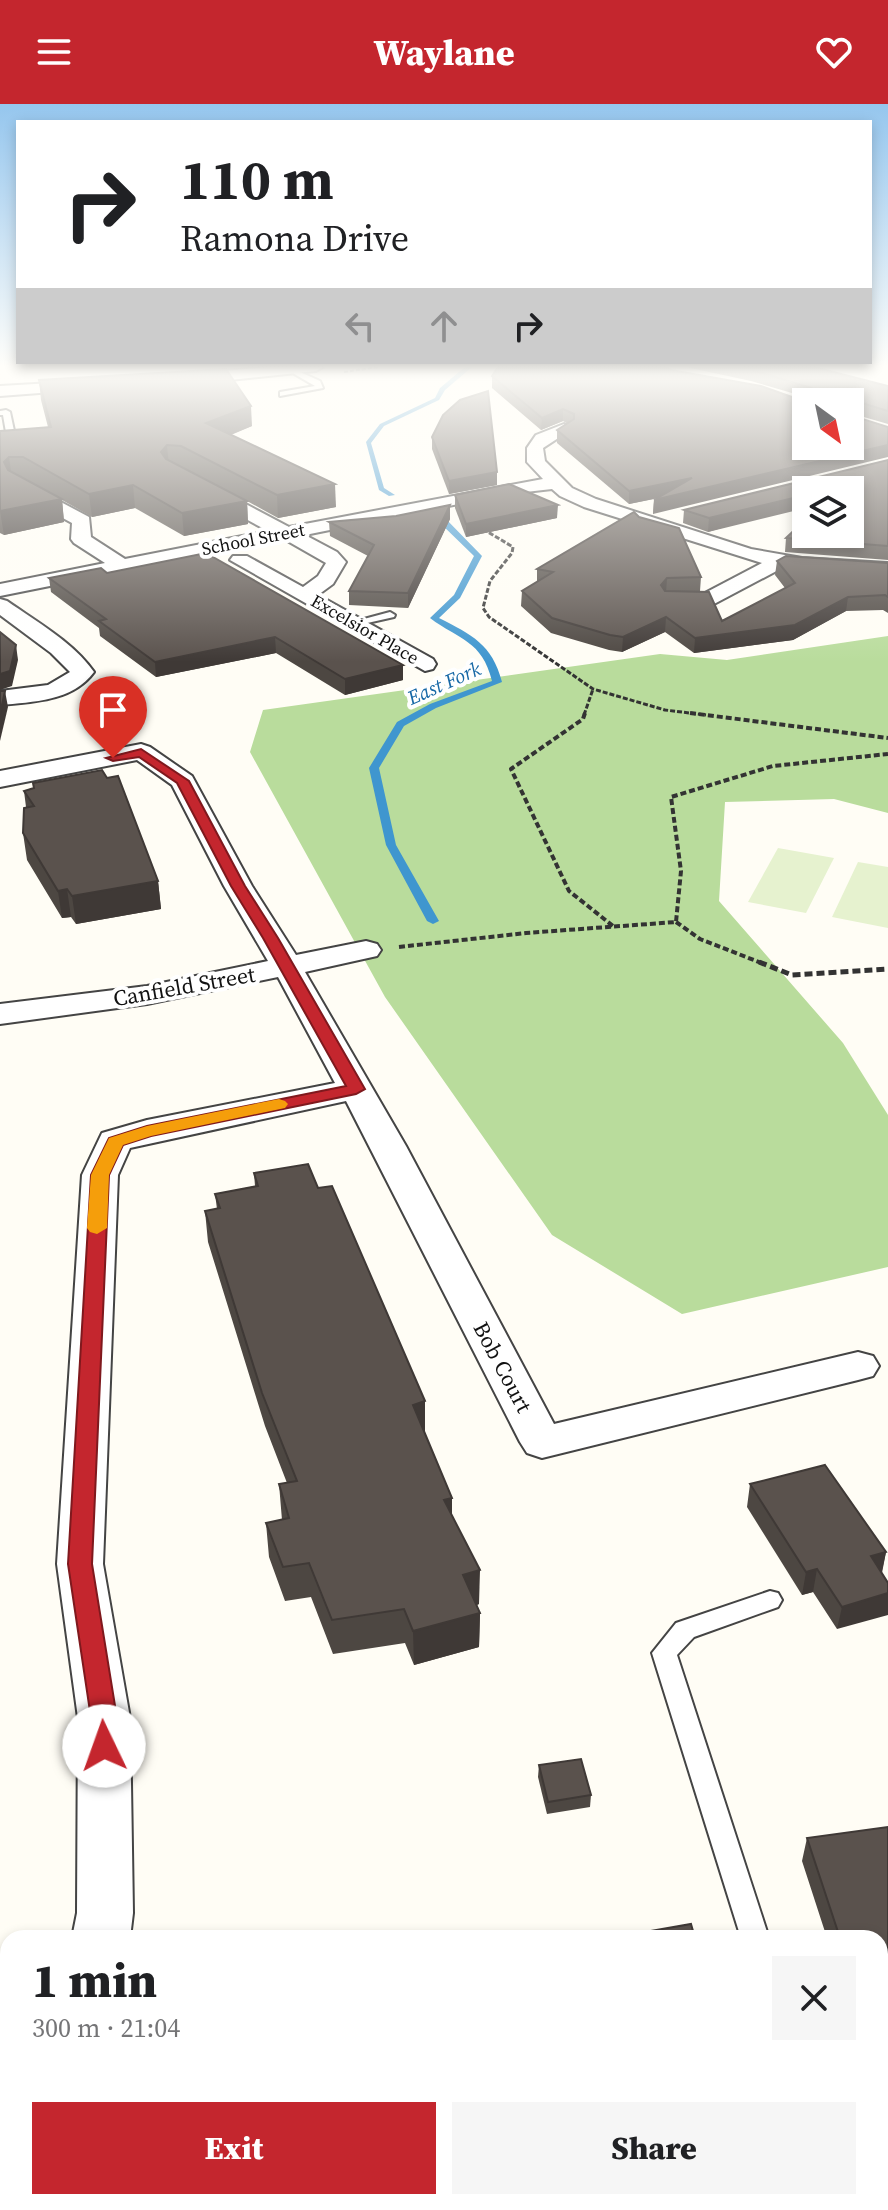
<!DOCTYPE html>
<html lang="en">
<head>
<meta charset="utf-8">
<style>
  body { margin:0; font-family:"Source Serif 4",serif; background:#f6f6f6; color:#202124; height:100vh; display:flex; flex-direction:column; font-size:30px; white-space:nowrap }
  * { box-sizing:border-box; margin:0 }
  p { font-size:26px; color:#757577 }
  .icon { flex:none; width:44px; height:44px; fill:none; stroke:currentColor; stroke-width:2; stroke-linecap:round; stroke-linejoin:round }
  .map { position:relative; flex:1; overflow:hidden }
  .details { position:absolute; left:0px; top:1826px; width:888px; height:280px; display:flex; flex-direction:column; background:#fff; border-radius:24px 24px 0 0; box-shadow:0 4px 12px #0003 }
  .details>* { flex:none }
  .banner { position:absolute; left:16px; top:16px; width:856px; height:244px; border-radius:0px; box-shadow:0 4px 12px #0003; background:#fff; color:#202124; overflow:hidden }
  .needle { width:52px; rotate:147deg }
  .fabs { position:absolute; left:792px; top:284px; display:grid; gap:16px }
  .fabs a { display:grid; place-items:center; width:72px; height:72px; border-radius:0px; background:#fff; box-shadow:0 4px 12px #0003; font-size:40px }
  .pin { position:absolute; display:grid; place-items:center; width:68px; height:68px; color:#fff; margin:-82px -34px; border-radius:50% 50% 50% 0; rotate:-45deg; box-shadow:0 0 8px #0007 }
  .pin .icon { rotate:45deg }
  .me { position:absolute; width:88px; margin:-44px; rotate:357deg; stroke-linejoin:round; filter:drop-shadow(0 0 6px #0008) }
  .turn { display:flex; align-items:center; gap:28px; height:168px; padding:0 32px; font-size:36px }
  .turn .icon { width:104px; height:104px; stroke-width:2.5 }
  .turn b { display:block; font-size:56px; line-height:68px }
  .lanes { display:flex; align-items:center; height:76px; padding:0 32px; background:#0003; justify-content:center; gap:40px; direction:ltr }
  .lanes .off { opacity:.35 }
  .round { display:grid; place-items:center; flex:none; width:84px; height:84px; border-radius:0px; background:#f6f6f6 }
  .overview { display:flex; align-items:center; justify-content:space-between; height:136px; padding:0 32px }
  h1 { font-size:48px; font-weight:800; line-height:60px }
  .action { display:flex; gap:16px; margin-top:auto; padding:16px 32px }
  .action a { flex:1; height:92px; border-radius:0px; background:#c4262e; color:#fff; font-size:32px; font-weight:800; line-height:92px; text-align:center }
  .action a+a { background:#f6f6f6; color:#202124 }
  header { display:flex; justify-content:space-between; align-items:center; height:104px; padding:0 32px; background:#c4262e; color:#fff; font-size:36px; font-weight:800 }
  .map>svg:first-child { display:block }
  .forest { fill:#b9dc9c }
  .pitch { fill:#e6f2cf }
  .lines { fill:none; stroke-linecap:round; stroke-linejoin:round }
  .stream { fill:#3f96cf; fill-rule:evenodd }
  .service-casing { stroke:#444; stroke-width:4 }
  .minor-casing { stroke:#444; stroke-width:4 }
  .path-far3 { stroke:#333; stroke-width:2; stroke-dasharray:4 2; stroke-linecap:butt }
  .path-far2 { stroke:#333; stroke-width:3; stroke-dasharray:5 2; stroke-linecap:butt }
  .path-far1 { stroke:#333; stroke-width:4; stroke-dasharray:6 3; stroke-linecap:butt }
  .path { stroke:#333; stroke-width:5; stroke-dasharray:8 4; stroke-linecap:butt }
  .service { fill:#fff; fill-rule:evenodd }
  .minor { fill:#fff; fill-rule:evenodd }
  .wall { fill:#4d4742 }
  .shaded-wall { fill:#3f3936 }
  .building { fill:#5a524d; stroke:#3f3936; stroke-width:2 }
  .route { fill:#c4262e; stroke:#7f191e; stroke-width:2 }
  .slow { fill:#f59e0b }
  .labels { text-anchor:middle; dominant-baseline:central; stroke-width:8; stroke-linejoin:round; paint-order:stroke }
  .far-street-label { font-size:18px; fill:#111; stroke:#fff }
  .far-water-label { font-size:20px; font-style:italic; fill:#1768a6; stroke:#fff }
  .street-label { font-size:22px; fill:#111; stroke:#fff }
</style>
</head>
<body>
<header><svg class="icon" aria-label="menu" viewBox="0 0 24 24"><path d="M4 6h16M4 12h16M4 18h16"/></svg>Waylane<svg class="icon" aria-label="heart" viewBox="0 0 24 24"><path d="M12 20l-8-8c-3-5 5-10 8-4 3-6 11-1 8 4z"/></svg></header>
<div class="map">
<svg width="888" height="2106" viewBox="0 0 888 2106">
  <rect width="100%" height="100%" fill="#fffdf5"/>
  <polygon class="forest" points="888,532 888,709 834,695 725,698 719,797 843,939 888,1011 888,1163 682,1210 552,1131 385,893 250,648 263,606 660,550 727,556"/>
  <g class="pitch">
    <polygon points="778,744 834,754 806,809 748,798"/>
    <polygon points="858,758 888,763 888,824 832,813"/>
  </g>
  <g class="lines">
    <g class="stream">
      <polygon points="465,263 472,263 445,286 439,296 384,322 371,339 384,384 395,391 389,392 379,386 366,338 380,320 435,294 440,284"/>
      <path d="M438 413H444L482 452 460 494 439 514C472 531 492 540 502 578L436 604 404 622 379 664 396 741 439 817 433 820 427 817 386 741 369 664 397 618 430 600 492 577C482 536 459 536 430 514L454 491 474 452 438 417Z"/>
    </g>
    <defs>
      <g id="service">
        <polygon points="291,264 320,277 323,284 280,292 280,288 315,282 291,268"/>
        <polygon points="6,306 10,308 16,336 0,340 0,334 7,334 3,311 0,311 0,307"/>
        <polygon points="390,508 395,511 394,513 354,522 349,519"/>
        <polygon points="770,1487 778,1489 782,1496 778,1503 694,1533 677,1551 769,1834 741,1834 652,1549 676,1519"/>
        <polygon points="824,2098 856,2098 858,2106 826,2106"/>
      </g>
      <g id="minor">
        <polygon points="268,263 323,263 316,267 182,281 174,276 182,271"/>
        <polygon points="87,277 92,279 92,285 0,292 0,282"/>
        <polygon points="564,320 572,325 543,344 545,357 572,384 596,395 751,445 802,454 888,459 888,471 784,463 714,500 666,500 663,496 666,492 703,490 762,459 584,403 560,392 552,385 508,390 305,431 337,448 346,458 333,480 318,491 433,555 436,560 433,565 425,567 230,456 233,452 247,452 303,483 318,472 326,459 284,435 0,492 0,480 105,459 74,439 71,435 72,419 13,387 10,383 13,379 25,379 89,413 91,433 125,455 268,427 198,389 195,385 198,381 210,381 289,423 543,375 527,358 527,344 536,331"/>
        <path d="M0 495 7 497C37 518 73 538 94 568 73 597 33 598 0 601V587L48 581 70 568 51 549 0 511Z"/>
        <polygon points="141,640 150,643 192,672 252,782 296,851 366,837 377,840 381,846 377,852 305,868 406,1042 554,1320 858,1248 873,1252 879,1262 873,1272 858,1276 542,1354 527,1349 520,1338 346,997 130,1044 118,1071 103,1460 130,1614 133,1809 130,1834 72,1834 77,1809 78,1614 57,1460 82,1071 102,1029 147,1016 335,979 278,873 147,900 0,920 0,900 147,882 268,857 224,782 172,681 137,656 0,683 0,667"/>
        <polygon points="16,2098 80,2098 77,2106 13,2106"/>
      </g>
    </defs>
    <use href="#service" class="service-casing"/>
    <use href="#minor" class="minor-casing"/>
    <polyline class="path-far3" points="344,268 379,263"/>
    <g class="path-far2">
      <polyline points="483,425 513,443 512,449 490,477 483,504 489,513 593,585 665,606 706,611"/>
      <polyline points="584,611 593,585"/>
    </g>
    <g class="path-far1">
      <polyline points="585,609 583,615 511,665 569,787 613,822"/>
      <polyline points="690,609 888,634"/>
      <polyline points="676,818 700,835 764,860"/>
      <polyline points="399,843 526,829 676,818 681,767 671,693 773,662 888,650"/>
    </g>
    <polyline class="path" points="759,858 792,871 888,865"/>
    <use href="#service" class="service"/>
    <use href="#minor" class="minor"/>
  </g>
  <g class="wall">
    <polygon points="686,263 814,263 888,282 888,320 850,309 850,298 809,294 751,277"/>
    <polygon points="671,266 761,282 653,410 654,396 659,394 629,400 557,339 557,326 568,320 563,317 541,326 492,284 492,272"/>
    <polygon points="39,276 252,322 231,331 336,403 278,414 247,397 248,420 184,432 135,404 92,413 62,396 64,418 4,431 0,429 0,327 48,323 41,296"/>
    <polygon points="432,333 497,381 449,390 432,345"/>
    <polygon points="888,356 888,456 785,448 786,434 850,386 708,428 683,419 684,406"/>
    <polygon points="455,391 557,414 466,433 455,404"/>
    <polygon points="450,415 408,504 349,501 349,487 368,452 330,432 329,418"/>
    <polygon points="777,457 888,459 888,509 883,506 846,507 793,536 694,549 665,528 622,548 609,546 551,529 521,502 522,487 537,478 537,465 701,473 700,487 689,488 722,517 785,484 775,471"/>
    <polygon points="107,469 403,561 403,576 345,591 276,549 156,573 100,532 99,524 51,488 49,474"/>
    <polygon points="33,679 158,777 161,805 76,820 71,813 62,814 27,756 23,729 26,703 24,687 34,684"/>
    <polygon points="254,1069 318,1084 425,1297 425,1330 452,1394 452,1412 479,1500 477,1501 480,1509 479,1543 414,1561 405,1539 333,1550 311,1493 285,1497 269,1453 266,1419 282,1416 279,1380 287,1379 265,1322 208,1138 205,1107 217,1105 215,1090 255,1082"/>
    <polygon points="750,1380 886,1448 882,1469 837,1525 813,1488 802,1491 747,1403"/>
    <polygon points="539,1661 591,1691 590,1703 547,1710 538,1673"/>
    <polygon points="888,1723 888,1938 880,1939 880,1834 827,1834 802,1757 807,1734"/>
    <polygon points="664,2098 778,2098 776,2106 666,2106"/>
  </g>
  <g class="shaded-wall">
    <polygon points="251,302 252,322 207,340 206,319"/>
    <polygon points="563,305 563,317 541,326 542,314"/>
    <polygon points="167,341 169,363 161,348"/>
    <polygon points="888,341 888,353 653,410 654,396"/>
    <polygon points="9,353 12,375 4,358"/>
    <polygon points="497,368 497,381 449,390 449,377"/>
    <polygon points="692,374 691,387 629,400 629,387"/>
    <polygon points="335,380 336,403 278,414 277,391"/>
    <polygon points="133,381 135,404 92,413 89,390"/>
    <polygon points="806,391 806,404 708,428 709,414"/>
    <polygon points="62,395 64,418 4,431 0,407"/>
    <polygon points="247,397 248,420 184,432 182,409"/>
    <polygon points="450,401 450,415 408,504 408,489"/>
    <polygon points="558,401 557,414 466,433 466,420"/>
    <polygon points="667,474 666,489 661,481"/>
    <polygon points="848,493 846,507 793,536 694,549 695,534"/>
    <polygon points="666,513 665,528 622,548 623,533"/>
    <polygon points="275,533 276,549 156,573 155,558"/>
    <polygon points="16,541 18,556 12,582 0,586 0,570"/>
    <polygon points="403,561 403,576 345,591 345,575"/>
    <polygon points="5,587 8,603 0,637 0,610"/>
    <polygon points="158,777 161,805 76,820 72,792"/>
    <polygon points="67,785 71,813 62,814 58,787"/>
    <polygon points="425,1297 425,1330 413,1301"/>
    <polygon points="452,1394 452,1428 444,1396"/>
    <polygon points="886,1448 881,1471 871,1452"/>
    <polygon points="817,1465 813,1488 802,1491 806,1468"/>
    <polygon points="480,1466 479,1500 463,1505 463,1471"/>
    <polygon points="888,1489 888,1511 837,1525 842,1503"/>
    <polygon points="480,1509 479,1543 414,1561 413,1527"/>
    <polygon points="376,2098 417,2098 380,2106 376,2106"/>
  </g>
  <g class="building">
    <polygon points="498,263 666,263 671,266 761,282 806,298 806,342 850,342 850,311 888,323 888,341 654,396 692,374 629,387 557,326 574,315 574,310 563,305 542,314 492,272"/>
    <polygon points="742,263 814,263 888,282 888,307 852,296 850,298 806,298 814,287 812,284"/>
    <polygon points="226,265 251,302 206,319 335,380 277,391 181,342 167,341 161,348 166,355 247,397 182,409 133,381 89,390 23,353 9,353 4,358 8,366 62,395 0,407 0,327 51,323 39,276"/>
    <polygon points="488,287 497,368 449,377 432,333 443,311 460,296"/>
    <polygon points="888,356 888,442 786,434 806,415 806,430 850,430 850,386 836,386 840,383 826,386 806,386 806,391 709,414 684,406"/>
    <polygon points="509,380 558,401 466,420 455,391"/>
    <polygon points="450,401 408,489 349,487 374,441 329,418 396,412"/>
    <polygon points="634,408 639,413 679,424 701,473 667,474 661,481 665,487 709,488 722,517 795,479 777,457 786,452 888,459 888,493 885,491 848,493 795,521 695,534 666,513 623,533 610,531 552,514 522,487 553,468 537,465"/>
    <polygon points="206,449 403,561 345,575 275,533 155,558 99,517 106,515 49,474 101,464 107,469"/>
    <polygon points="0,528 16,541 10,567 0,570"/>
    <polygon points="0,587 5,587 0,610"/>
    <polygon points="102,666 107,674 118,672 158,777 72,792 67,785 58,787 23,729 24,704 34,702 24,687 34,684 33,679"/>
    <polygon points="308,1060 318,1084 332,1082 425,1297 413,1301 452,1394 444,1396 480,1466 463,1471 480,1509 413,1527 404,1505 332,1516 309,1459 283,1463 266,1419 289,1414 279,1380 297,1377 262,1289 205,1107 220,1104 215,1090 258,1082 254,1069"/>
    <polygon points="825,1361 886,1448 871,1452 888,1479 888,1489 842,1503 817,1465 806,1468 750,1380"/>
    <polygon points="581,1655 591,1691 548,1698 539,1661"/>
    <polygon points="888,1723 888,1917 880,1918 880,1834 840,1834 807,1734"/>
    <polygon points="691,1820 695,1834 611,1834"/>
    <polygon points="673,2098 770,2098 727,2106 675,2106"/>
  </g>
  <linearGradient id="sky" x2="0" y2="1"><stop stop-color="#95c6ee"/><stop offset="0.47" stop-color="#fffefa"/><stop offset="1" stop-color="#fffefa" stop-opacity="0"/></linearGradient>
  <rect width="888" height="558" fill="url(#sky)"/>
  <polygon class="route" points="141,645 189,677 245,782 278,834 365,985 356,990 151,1032 123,1041 109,1071 92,1460 117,1614 117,1642 113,1649 104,1653 95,1649 91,1642 91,1614 68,1460 91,1071 109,1034 147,1022 346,982 263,834 231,782 177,679 139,653 113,657 106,654"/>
  <polygon class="slow" points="279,995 285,997 288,1000 285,1004 151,1032 123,1041 109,1071 107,1124 97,1130 90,1128 87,1124 91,1071 109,1034 147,1022"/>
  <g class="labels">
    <g class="far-street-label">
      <text transform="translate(253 435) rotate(-11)">School Street</text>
      <text transform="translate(365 525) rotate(30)">Excelsior Place</text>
    </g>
    <g class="far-water-label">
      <text transform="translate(444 579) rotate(-24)">East Fork</text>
    </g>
    <g class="street-label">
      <text transform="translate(184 882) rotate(-10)">Canfield Street</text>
      <text transform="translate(503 1263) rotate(62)">Bob Court</text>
    </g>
  </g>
</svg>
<div class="fabs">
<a><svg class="needle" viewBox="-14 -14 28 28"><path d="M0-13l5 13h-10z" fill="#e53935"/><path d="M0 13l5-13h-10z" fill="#757577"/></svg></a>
<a><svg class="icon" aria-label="layers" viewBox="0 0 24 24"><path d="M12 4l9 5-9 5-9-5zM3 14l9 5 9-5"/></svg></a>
</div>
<div class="pin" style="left:113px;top:654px;background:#d93025"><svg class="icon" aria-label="arrive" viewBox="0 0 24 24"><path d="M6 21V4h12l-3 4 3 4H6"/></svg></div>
<svg class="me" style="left:104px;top:1642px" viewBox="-20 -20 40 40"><circle r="19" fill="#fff"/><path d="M0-13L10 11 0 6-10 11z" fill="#c4262e"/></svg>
<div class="banner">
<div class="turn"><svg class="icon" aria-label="right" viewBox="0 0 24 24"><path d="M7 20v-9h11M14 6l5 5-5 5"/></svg><div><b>110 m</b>Ramona Drive</div></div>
<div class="lanes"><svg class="icon off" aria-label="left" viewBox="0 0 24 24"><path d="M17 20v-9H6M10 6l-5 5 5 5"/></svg><svg class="icon off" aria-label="ahead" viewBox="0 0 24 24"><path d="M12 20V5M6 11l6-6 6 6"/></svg><svg class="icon" aria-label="right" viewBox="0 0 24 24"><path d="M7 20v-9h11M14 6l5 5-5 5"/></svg></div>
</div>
<section class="details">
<div class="overview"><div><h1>1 min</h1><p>300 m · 21:04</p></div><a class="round"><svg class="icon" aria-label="close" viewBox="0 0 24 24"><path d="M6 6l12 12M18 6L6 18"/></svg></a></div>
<div class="action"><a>Exit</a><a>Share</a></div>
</section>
</div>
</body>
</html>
